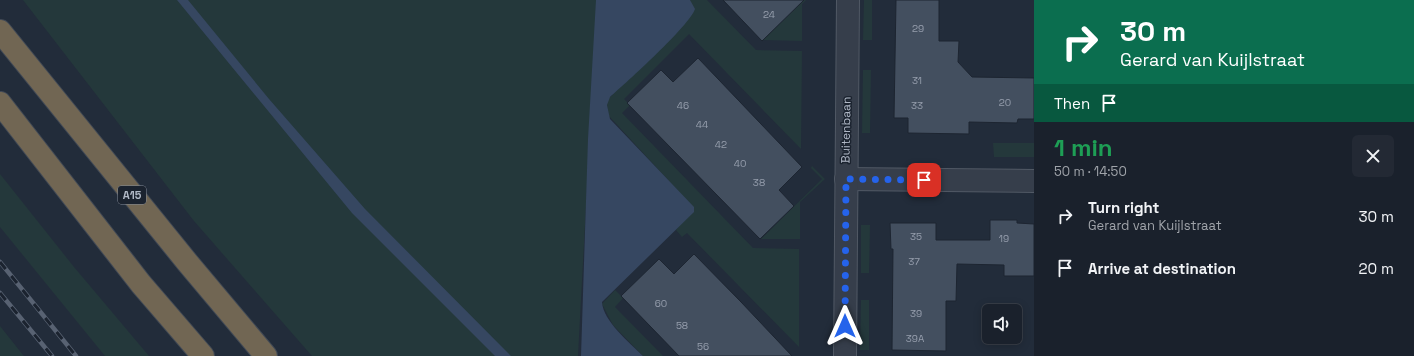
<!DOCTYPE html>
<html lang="en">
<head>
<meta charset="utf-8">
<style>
  body { margin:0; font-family:"Space Grotesk",sans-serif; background:#232934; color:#f1f3f6; height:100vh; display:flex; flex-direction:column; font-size:15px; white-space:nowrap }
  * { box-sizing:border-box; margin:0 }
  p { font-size:13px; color:#9fa3a9 }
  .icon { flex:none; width:22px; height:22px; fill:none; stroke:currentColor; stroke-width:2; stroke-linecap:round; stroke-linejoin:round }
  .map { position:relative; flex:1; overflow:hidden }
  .drawer { display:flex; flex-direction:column; background:#1a212c; width:380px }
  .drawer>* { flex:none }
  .top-card { background:#0b6e4f; color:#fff; overflow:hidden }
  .tools { position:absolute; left:982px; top:304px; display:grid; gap:8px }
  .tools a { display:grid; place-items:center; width:40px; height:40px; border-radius:6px; background:#1a212c; box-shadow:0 2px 10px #0003,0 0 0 1px #383e48; font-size:20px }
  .pin { position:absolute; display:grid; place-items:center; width:34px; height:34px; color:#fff; margin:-17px; border-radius:8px; box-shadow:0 2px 6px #0006 }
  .me { position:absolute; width:44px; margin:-22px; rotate:0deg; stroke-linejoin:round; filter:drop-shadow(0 0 3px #0008) }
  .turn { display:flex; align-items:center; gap:14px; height:84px; padding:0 20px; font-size:18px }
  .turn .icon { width:52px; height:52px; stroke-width:2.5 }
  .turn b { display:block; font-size:28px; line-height:34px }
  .then { display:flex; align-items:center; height:38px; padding:0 20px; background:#0003; gap:8px; font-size:15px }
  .round { display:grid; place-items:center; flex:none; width:42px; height:42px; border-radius:6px; background:#232934 }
  .overview { display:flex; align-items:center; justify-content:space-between; height:68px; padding:0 20px }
  h1 { font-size:24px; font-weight:700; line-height:30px; color:#1e9e55 }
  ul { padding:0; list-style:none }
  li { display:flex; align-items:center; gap:12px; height:52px; padding:0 20px }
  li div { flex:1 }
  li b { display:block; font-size:15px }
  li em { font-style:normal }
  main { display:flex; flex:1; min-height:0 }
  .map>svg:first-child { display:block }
  .green { fill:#24383b }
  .water { fill:#364761 }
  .building { fill:#434f5f; stroke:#1d2531 }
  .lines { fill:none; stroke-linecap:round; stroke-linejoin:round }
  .minor-casing { stroke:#515965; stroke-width:24 }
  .highway-casing { stroke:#414955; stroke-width:24 }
  .minor { stroke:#363e4b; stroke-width:22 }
  .highway { stroke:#716653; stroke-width:22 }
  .rail-casing { stroke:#586272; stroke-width:4.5 }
  .rail { stroke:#1b232f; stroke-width:3; stroke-dasharray:9; stroke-linecap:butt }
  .route { stroke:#2563eb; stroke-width:7; stroke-dasharray:0 12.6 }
  .labels { text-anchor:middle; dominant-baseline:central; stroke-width:3; stroke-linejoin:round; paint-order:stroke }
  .number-label { font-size:10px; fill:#969ead }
  .shield { fill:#1b232f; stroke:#848c99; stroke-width:1 }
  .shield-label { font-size:11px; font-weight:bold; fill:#b1b9c7 }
  .street-label { font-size:12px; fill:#b1b9c7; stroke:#1b232f }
</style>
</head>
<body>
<main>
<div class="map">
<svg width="1034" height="356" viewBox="0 0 1034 356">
  <rect width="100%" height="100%" fill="#222c3a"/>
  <g class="green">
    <polygon points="23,0 597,0 578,356 312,356 194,221"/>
    <polygon points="690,0 707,0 756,50 802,51 801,149 689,34 624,99 630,105 622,113 753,248 799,249 799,347 687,233 682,237 676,230 693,207 609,116 607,105 608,99 678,31 691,2"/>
    <polygon points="804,0 806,0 802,4 802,41 763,40"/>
    <polygon points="864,0 872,0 872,40 863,40"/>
    <polygon points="863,70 871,70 870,133 862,133"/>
    <polygon points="993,143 1034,143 1034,157 994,157"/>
    <polygon points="812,166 825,179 800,202 800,239 761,239 822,179 811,168"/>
    <polygon points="0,174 74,267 149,356 105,356 0,227"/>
    <polygon points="861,225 870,225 869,273 861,273"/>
    <polygon points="615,290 623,298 615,307 663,356 643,356 613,325 602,304"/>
    <polygon points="861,300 869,300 869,350 860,350"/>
    <polygon points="0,326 23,355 24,356 0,356"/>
  </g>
  <g class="water">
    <polygon points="177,0 188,0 269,99 365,209 511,356 495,356 352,213"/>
    <path d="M596 0H690L695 9C690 25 626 83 610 97L607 105 610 119 694 207V212L602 302C603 321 630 343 643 356H581L588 139Z"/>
  </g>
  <g class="building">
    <polygon points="723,0 804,0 762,41"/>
    <polygon points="896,0 939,0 939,41 959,41 958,62 972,77 1034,78 1034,119 1018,119 1017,123 969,122 969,134 908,133 908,118 894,118"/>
    <polygon points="698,58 802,167 779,190 794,206 760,239 627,103 661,70 673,82"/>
    <polygon points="990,220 1017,220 1017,223 1034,224 1034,276 1004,276 1004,265 957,264 956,301 946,301 946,351 892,350 893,249 891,249 890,223 936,223 936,240 990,240"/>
    <polygon points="694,254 741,302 792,356 679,356 621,296 659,259 674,274"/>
  </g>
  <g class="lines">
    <defs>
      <g id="minor">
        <polyline points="846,179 1034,181"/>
        <polyline points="845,356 848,0"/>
      </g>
      <g id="highway">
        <polyline points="0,31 187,262 266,356"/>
        <polyline points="0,103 141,284 203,356"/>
      </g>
    </defs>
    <use href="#minor" class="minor-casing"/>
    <use href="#highway" class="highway-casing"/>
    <use href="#minor" class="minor"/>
    <use href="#highway" class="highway"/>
    <defs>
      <g id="rail">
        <polyline points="0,262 76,356"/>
        <polyline points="0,293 52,356"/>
      </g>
    </defs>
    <use href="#rail" class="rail-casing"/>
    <use href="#rail" class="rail"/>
  </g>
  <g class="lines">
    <polyline class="route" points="845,326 846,179 924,180"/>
  </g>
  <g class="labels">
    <g class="number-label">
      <text x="769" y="14">24</text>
      <text x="918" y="28">29</text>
      <text x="917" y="80">31</text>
      <text x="1005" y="102">20</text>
      <text x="683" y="105">46</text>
      <text x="917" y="105">33</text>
      <text x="702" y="124">44</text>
      <text x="721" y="144">42</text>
      <text x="740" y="163">40</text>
      <text x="759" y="182">38</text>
      <text x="916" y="236">35</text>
      <text x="1004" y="238">19</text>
      <text x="914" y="261">37</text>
      <text x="661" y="303">60</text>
      <text x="916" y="313">39</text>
      <text x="682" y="325">58</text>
      <text x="915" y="338">39A</text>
      <text x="703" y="346">56</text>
    </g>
    <rect class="shield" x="118" y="186" width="28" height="18" rx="3"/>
    <g class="shield-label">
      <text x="132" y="195">A15</text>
    </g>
    <g class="street-label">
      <text transform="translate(846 130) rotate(-89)">Buitenbaan</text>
    </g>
  </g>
</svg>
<div class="tools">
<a><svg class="icon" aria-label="sound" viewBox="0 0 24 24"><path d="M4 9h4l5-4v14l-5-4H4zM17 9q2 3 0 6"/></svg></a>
</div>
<div class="pin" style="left:924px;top:180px;background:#d93025"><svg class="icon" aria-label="arrive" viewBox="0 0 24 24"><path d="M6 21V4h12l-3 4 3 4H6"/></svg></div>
<svg class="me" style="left:845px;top:326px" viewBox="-20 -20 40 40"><path d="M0-17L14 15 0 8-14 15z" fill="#2563eb" stroke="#fff" stroke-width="4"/></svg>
</div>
<section class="drawer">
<div class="top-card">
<div class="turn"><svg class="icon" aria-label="right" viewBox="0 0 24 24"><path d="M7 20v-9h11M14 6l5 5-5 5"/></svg><div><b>30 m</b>Gerard van Kuijlstraat</div></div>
<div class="then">Then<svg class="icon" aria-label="arrive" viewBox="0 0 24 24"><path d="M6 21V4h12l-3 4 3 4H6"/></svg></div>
</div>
<div class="overview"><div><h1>1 min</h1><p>50 m · 14:50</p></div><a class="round"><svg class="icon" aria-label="close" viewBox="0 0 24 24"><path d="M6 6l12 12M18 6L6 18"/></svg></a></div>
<ul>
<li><svg class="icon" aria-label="right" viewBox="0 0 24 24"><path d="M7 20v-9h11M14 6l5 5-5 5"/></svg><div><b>Turn right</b><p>Gerard van Kuijlstraat</p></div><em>30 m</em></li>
<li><svg class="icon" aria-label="arrive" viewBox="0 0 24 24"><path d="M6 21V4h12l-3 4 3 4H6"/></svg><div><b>Arrive at destination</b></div><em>20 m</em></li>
</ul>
</section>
</main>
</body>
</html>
